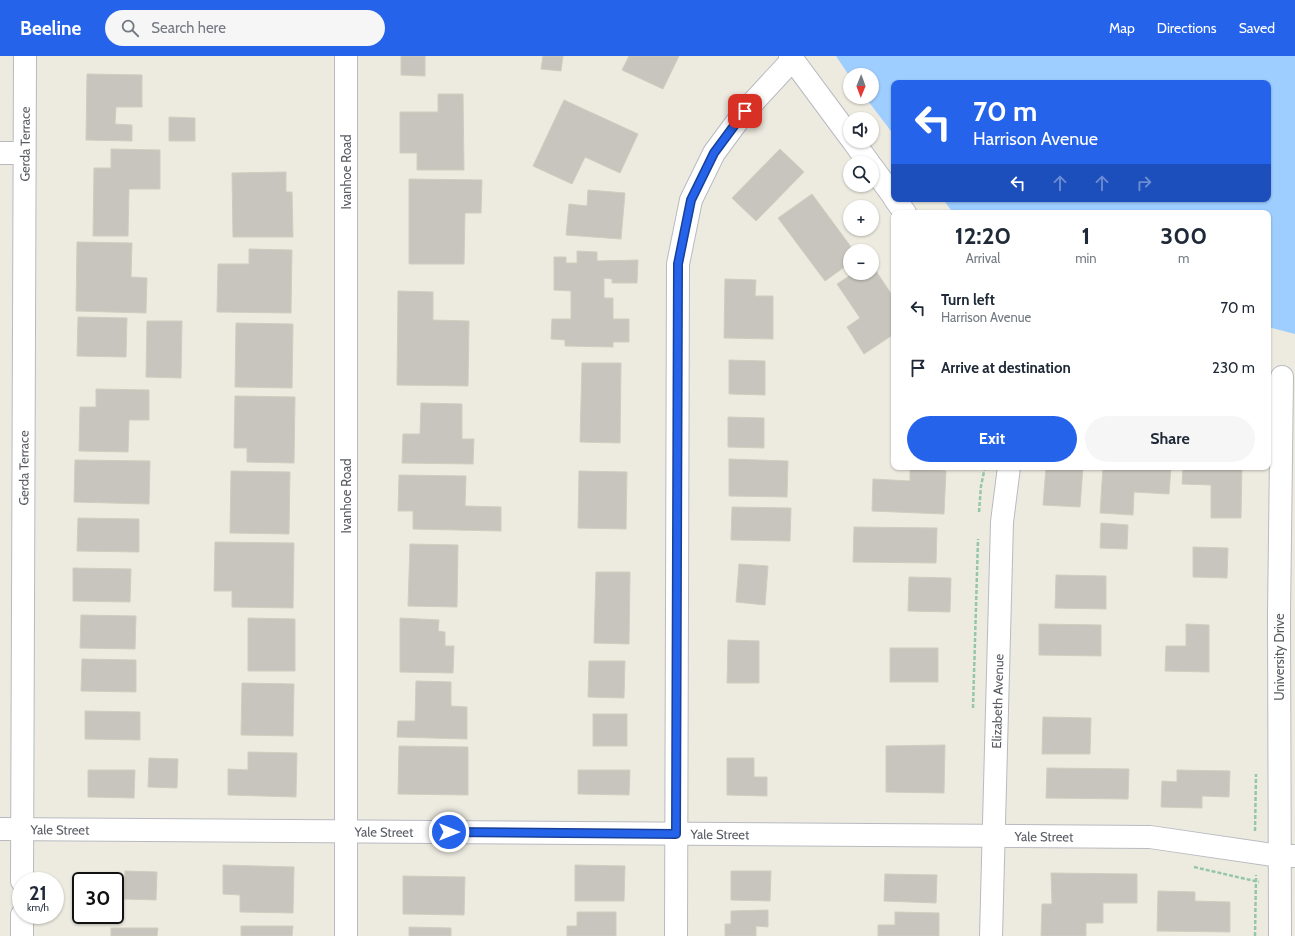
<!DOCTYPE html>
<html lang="en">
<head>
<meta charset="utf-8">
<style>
  body { margin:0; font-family:Cabin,sans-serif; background:#f6f6f7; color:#1f2937; height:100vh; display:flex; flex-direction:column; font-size:15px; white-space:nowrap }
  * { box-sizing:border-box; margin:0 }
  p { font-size:13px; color:#747a83 }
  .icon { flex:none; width:22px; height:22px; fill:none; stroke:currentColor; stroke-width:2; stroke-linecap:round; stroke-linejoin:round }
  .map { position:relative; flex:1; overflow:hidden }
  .details { position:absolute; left:891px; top:154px; width:380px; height:260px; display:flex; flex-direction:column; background:#fff; border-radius:8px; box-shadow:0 1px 3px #0004 }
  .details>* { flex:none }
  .hud { position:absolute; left:891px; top:24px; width:380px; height:122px; border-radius:8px; box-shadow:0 1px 3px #0004; background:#2563eb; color:#fff; overflow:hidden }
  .needle { width:26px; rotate:181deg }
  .fabs { position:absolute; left:843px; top:12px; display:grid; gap:8px }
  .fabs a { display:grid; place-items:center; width:36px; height:36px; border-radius:50%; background:#fff; box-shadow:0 1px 3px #0004; font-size:20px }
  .speed { position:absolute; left:12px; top:816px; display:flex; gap:8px; font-size:20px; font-weight:700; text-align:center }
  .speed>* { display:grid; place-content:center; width:52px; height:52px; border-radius:50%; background:#fff; box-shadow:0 1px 3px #0004; line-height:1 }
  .speed small { font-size:10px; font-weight:400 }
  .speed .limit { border:2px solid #111; border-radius:6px; background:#fff; color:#111 }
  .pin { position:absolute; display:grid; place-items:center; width:34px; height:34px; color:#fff; margin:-17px; border-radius:8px; box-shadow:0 2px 6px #0006 }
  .me { position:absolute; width:44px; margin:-22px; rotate:90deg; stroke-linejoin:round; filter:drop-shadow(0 0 3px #0008) }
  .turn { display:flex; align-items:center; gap:14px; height:84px; padding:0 16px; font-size:18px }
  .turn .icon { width:52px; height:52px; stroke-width:2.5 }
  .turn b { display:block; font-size:28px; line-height:34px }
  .lanes { display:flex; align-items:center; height:38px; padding:0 16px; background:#0003; justify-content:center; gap:20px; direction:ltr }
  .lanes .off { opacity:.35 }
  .eta { display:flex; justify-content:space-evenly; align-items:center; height:68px; text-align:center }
  .eta b { font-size:24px; font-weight:700; line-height:28px }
  .primary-button { display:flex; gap:8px; margin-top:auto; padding:8px 16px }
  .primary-button a { flex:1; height:46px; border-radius:24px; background:#2563eb; color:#fff; font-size:16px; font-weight:700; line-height:46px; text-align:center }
  .primary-button a+a { background:#f6f6f7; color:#1f2937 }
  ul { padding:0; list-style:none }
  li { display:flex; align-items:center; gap:12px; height:60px; padding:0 16px }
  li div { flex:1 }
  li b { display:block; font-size:15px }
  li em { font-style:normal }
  header { display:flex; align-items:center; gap:24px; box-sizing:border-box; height:56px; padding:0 20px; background:#2563eb; color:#fff }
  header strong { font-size:19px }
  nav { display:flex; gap:22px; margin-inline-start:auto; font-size:14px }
  .search { width:280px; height:36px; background:#f6f6f7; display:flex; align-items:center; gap:10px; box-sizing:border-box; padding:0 14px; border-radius:22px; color:#747a83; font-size:15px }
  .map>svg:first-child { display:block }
  .water { fill:#9ecdff }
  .building { fill:#c7c5bd; stroke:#d1cdbe }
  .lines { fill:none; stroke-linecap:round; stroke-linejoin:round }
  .minor-casing { stroke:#b8bac0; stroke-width:24 }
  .path { stroke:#94c7a7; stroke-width:2.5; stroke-dasharray:4 2; stroke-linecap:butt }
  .minor { stroke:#fff; stroke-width:22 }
  .route-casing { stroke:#184099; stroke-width:10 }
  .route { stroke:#2563eb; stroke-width:7 }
  .labels { text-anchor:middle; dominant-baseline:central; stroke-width:3; stroke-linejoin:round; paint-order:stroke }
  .street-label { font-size:13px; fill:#595c62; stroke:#fff }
</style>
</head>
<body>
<header>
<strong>Beeline</strong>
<div class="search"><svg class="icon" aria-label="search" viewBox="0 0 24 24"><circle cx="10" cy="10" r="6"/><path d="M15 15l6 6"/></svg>Search here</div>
<nav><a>Map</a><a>Directions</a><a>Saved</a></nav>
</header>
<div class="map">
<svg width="1295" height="880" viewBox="0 0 1295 880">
  <rect width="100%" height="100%" fill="#edebe0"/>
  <polygon class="water" points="836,0 1295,0 1295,278 1268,271 1268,157 953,157 943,143 1268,143 1268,27 894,27 894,79 865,41 872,41 872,19 850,19 850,21"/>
  <g class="building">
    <polygon points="401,0 425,0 425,20 401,19"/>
    <polygon points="543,0 563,0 561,15 541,13"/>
    <polygon points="629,0 679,0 663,33 622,14"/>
    <polygon points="87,18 142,19 142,51 116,51 115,68 132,69 132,85 86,84"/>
    <polygon points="438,38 463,38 464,114 417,114 417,97 400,97 400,56 438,56"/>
    <polygon points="564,44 638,78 620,117 585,101 572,128 533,110"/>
    <polygon points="169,61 195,62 195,85 169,85"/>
    <polygon points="111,93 160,94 160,133 129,133 128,180 93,180 94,112 111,112"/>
    <polygon points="780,93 804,116 756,165 732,142"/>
    <polygon points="286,116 286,136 292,136 293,181 233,181 232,117"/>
    <polygon points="409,123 482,124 481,157 465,157 464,208 409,208"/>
    <polygon points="588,134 625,137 621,183 566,179 569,148 587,150"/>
    <polygon points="812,138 854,195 850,195 850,207 825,225 778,162"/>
    <polygon points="77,186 132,187 131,221 147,222 146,257 76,255"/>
    <polygon points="249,193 292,194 291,257 217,256 218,208 249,208"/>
    <polygon points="577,195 597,196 597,205 638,204 637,227 612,227 612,223 604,222 604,242 613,242 613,263 629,263 629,286 613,286 613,291 565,290 565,284 551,283 552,263 571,263 571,235 554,234 554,201 566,201 566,207 577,207"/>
    <polygon points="872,209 894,242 894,278 864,298 847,271 860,262 837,228 854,217 872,217"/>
    <polygon points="725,223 756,224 755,240 773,240 773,283 724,282"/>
    <polygon points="398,235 433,236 433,264 469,265 468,330 397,329"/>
    <polygon points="78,261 127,262 126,301 77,300"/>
    <polygon points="147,265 182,265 181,322 146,321"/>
    <polygon points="236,267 293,268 292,332 235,331"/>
    <polygon points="729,304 765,305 765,339 729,338"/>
    <polygon points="582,307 621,307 620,387 580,386"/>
    <polygon points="96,333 149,334 149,364 129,364 128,396 79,395 80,351 96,351"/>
    <polygon points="235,340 295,341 294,407 247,406 247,392 234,392"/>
    <polygon points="421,347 462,348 462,383 474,383 473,408 402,407 403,378 420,378"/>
    <polygon points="728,361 764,362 764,392 728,391"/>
    <polygon points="729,403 788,405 787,441 729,440"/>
    <polygon points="75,404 150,405 149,448 74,446"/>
    <polygon points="1046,411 1083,411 1080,451 1043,449"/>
    <polygon points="1103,411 1171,411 1169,438 1134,436 1133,459 1100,457"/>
    <polygon points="1183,411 1242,411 1241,462 1211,462 1211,429 1182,428"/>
    <polygon points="910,413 946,415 944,458 872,455 873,423 910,425"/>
    <polygon points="231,415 290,416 289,478 230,477"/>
    <polygon points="579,415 627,416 626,473 578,472"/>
    <polygon points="399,419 466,420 465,450 501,451 501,475 413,473 413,455 398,455"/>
    <polygon points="732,451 791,452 790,485 731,484"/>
    <polygon points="78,462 139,463 139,496 77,495"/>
    <polygon points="1101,467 1128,469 1127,493 1100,492"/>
    <polygon points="854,471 937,472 936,507 853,506"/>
    <polygon points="215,486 294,487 293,552 232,551 232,535 214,535"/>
    <polygon points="410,488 458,489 457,551 408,550"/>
    <polygon points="1193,491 1228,492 1227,522 1193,521"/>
    <polygon points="739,508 768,510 765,549 736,546"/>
    <polygon points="73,512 131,513 130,546 73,545"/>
    <polygon points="596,516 630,516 629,588 594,587"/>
    <polygon points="1056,519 1106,520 1106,553 1055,552"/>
    <polygon points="909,521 951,522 950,556 908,555"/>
    <polygon points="81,559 136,560 135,593 80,592"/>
    <polygon points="248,562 295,563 295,615 248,615"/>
    <polygon points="400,562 439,564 438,575 445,576 445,590 454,590 453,617 400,616"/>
    <polygon points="1039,568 1101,569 1101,600 1039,599"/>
    <polygon points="1186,568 1209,569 1209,616 1165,615 1166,590 1186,590"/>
    <polygon points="728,584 759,585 759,627 727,627"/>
    <rect x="890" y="592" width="48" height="34"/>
    <polygon points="82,603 136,604 136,636 81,635"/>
    <polygon points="589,605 625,605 624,642 588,641"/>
    <polygon points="416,625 451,626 451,650 467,651 467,683 397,681 398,665 415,665"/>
    <polygon points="242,627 294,628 293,680 241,679"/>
    <polygon points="85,655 140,656 140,684 85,683"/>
    <rect x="593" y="658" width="34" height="32"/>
    <polygon points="1043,661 1091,662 1090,698 1042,698"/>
    <polygon points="945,689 944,737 886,736 886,690"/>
    <polygon points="399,690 468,691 468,739 398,738"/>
    <polygon points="248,696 297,697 296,741 228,739 228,713 248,714"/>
    <polygon points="149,702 178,703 177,732 148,731"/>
    <polygon points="727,702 754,702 754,721 767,721 767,740 727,739"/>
    <polygon points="1047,712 1129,713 1128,743 1046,742"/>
    <polygon points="88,714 135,714 134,742 88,741"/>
    <polygon points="578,714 630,714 629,739 578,738"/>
    <polygon points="1177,714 1230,715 1229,741 1202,740 1202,752 1161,751 1162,725 1177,726"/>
    <polygon points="223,809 294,811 293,857 240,856 240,839 223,838"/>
    <polygon points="575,809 625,810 624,845 575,845"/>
    <polygon points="125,815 157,816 156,844 124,843"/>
    <polygon points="731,815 771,815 770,845 731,844"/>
    <polygon points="1051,817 1137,818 1137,847 1103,847 1103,867 1086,867 1086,880 1041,880 1042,848 1052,848"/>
    <polygon points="885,818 937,819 936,847 884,845"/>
    <polygon points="403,820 465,821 464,859 403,858"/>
    <polygon points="1158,835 1195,836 1195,845 1230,846 1230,876 1157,875"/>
    <polygon points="768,854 768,871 756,870 756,880 725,880 725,868 731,868 731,855"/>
    <polygon points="577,856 616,856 616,880 567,880 567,870 577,870"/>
    <polygon points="895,856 939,857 939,880 878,880 878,869 895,869"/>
    <polygon points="241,870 293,870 292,880 241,880"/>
    <polygon points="409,871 451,872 451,880 409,880"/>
    <polygon points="111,872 158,872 157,880 111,880"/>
  </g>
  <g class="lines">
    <defs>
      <g id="minor">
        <polyline points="790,0 850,81"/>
        <polyline points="853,85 869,107"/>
        <polyline points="0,97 24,97"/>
        <polyline points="872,111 894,141"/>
        <polyline points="895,143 905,157"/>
        <path id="s1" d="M0 773 1150 781 1280 800H1295"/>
        <path id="s2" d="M22 825 25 0"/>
        <polyline points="22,859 22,880"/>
        <polyline points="346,880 346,0"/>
        <polyline points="676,880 678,208 691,144 714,97 745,55 793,3"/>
        <path id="s3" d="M991 880 1002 466 1009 411"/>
        <polyline points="1280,880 1279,559 1282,321"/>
      </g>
    </defs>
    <use href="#minor" class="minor-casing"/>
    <g class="path">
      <polyline points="979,456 981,430 985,411"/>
      <polyline points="973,652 978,483"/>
      <polyline points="1255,775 1256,718"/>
      <polyline points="1194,811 1259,826"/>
      <polyline points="1255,880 1256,819"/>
    </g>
    <use href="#minor" class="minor"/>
  </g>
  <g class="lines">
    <defs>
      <polyline id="route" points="449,776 676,778 678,208 691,144 714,97 745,55"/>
    </defs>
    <use href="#route" class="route-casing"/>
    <use href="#route" class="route"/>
  </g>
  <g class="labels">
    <g class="street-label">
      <text stroke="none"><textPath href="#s2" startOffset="737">Gerda Terrace</textPath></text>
      <text transform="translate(346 116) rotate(-90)">Ivanhoe Road</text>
      <text stroke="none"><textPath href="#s2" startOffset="413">Gerda Terrace</textPath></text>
      <text transform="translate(346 440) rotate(-90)">Ivanhoe Road</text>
      <text transform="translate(1279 601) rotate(-90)">University Drive</text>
      <text stroke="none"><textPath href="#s3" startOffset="235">Elizabeth Avenue</textPath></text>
      <text stroke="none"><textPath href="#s1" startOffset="60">Yale Street</textPath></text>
      <text stroke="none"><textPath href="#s1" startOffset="384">Yale Street</textPath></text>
      <text stroke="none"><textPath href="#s1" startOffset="720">Yale Street</textPath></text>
      <text stroke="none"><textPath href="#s1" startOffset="1044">Yale Street</textPath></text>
    </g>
  </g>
</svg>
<div class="fabs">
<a><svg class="needle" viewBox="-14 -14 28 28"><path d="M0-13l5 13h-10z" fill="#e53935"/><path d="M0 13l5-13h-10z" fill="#747a83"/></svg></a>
<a><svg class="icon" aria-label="sound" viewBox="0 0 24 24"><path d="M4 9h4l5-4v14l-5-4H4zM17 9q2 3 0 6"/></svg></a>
<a><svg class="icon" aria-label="search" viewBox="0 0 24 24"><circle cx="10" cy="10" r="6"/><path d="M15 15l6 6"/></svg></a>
<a>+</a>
<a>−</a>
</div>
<div class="speed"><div>21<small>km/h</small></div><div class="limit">30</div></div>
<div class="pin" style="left:745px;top:55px;background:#d93025"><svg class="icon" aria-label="arrive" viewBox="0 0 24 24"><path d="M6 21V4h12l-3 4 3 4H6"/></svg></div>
<svg class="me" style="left:449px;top:776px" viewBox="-20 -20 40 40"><circle r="17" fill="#2563eb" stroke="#fff" stroke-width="3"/><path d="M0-11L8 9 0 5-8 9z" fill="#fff"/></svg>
<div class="hud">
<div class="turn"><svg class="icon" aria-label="left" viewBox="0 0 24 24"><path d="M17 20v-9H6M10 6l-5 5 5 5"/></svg><div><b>70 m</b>Harrison Avenue</div></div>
<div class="lanes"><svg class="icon" aria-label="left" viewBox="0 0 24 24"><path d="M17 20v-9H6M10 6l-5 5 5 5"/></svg><svg class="icon off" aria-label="ahead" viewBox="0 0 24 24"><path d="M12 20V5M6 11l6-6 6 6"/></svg><svg class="icon off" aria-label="ahead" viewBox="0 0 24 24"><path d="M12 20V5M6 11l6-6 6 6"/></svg><svg class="icon off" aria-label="right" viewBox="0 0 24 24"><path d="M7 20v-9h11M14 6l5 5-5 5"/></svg></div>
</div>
<section class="details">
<div class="eta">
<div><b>12:20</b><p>Arrival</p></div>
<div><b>1</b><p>min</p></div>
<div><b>300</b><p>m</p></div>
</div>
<ul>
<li><svg class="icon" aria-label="left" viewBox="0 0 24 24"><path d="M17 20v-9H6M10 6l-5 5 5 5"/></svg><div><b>Turn left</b><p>Harrison Avenue</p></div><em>70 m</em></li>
<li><svg class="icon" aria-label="arrive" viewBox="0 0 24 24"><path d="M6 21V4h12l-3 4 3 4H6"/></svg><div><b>Arrive at destination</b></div><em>230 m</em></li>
</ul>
<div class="primary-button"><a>Exit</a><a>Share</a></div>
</section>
</div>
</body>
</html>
